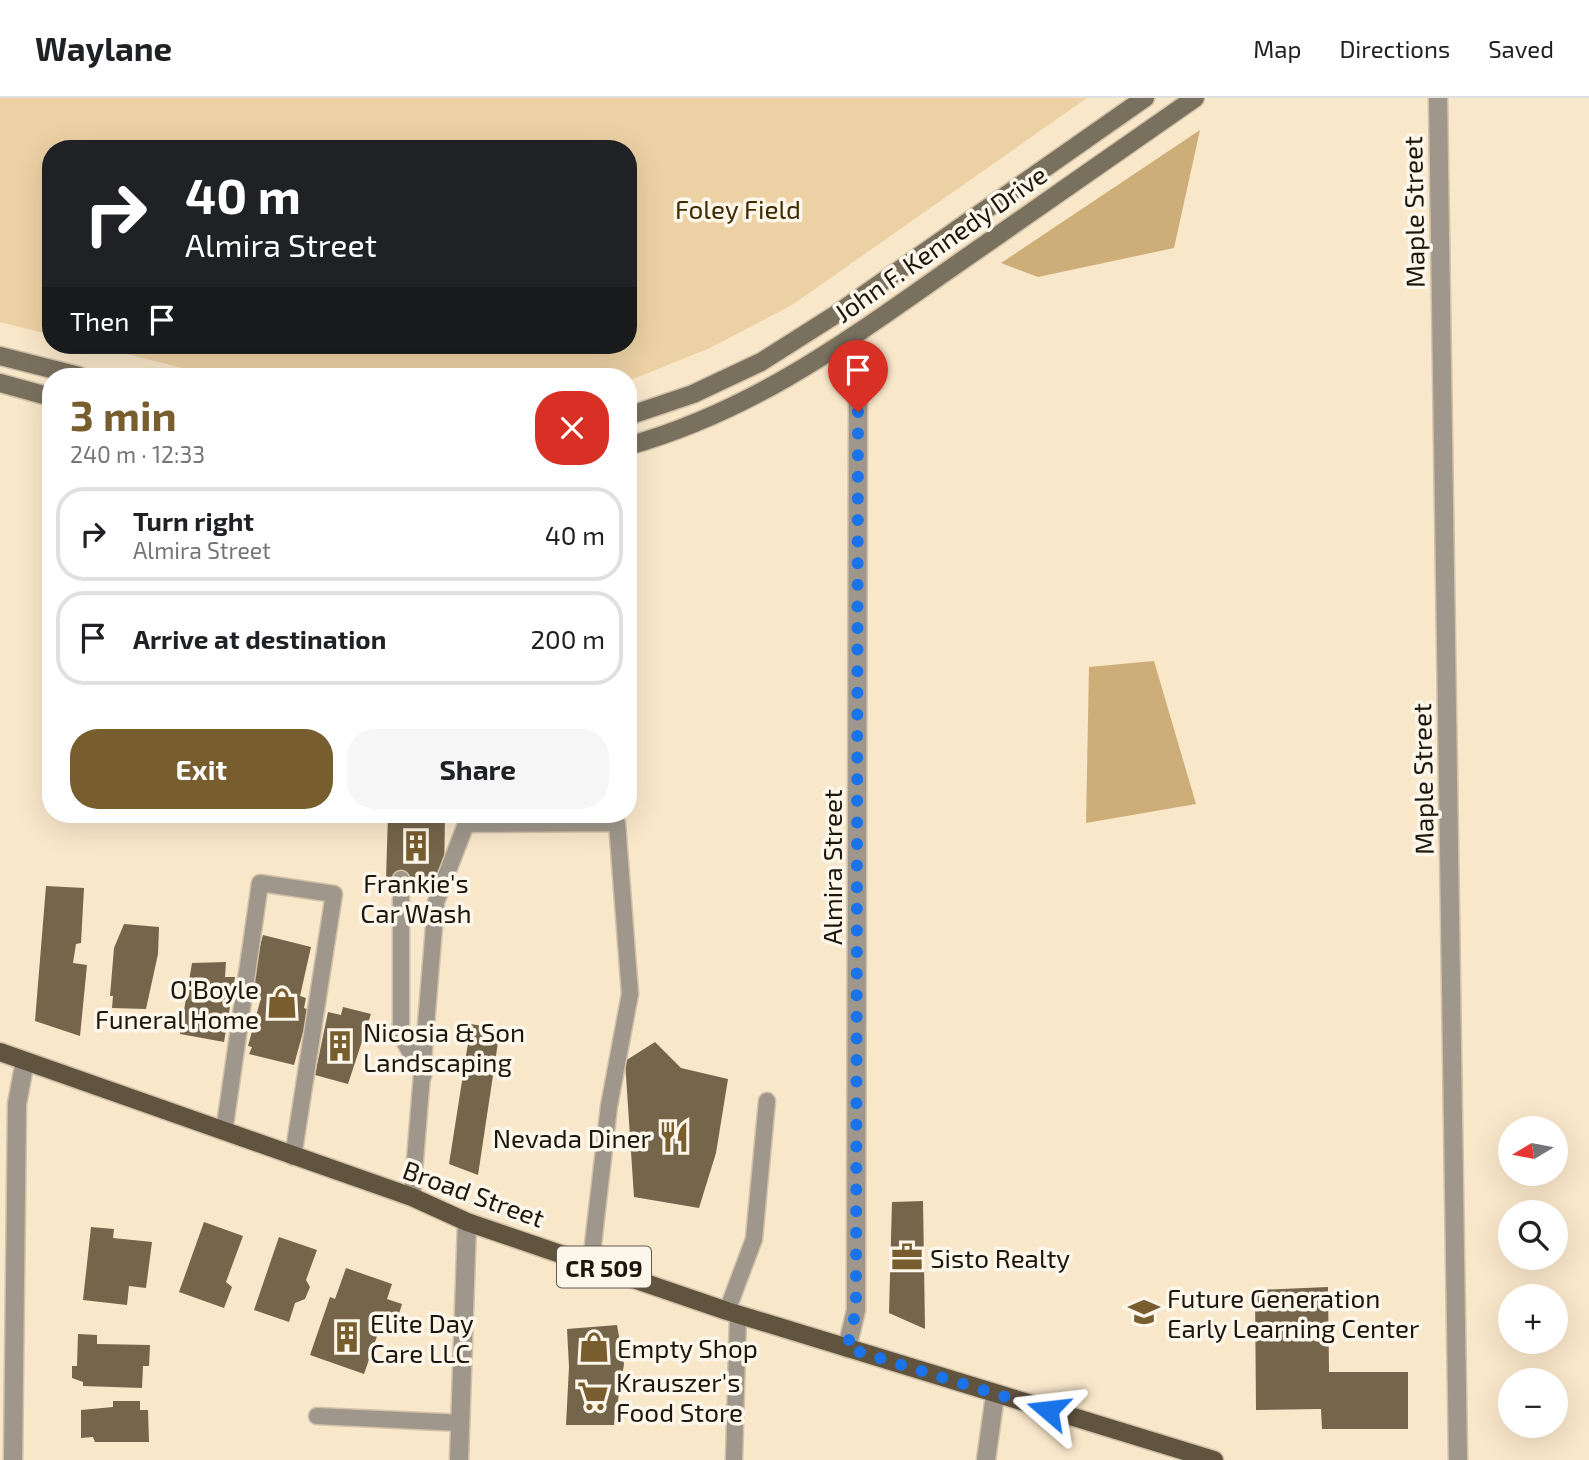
<!DOCTYPE html>
<html lang="en">
<head>
<meta charset="utf-8">
<style>
  body { margin:0; font-family:"Exo 2",sans-serif; background:#f6f6f6; color:#202124; height:100vh; display:flex; flex-direction:column; font-size:26px; white-space:nowrap }
  * { box-sizing:border-box; margin:0 }
  p { font-size:23px; color:#757577 }
  .icon { flex:none; width:38px; height:38px; fill:none; stroke:currentColor; stroke-width:2; stroke-linecap:round; stroke-linejoin:round }
  .map { position:relative; flex:1; overflow:hidden }
  .drawer { position:absolute; left:42px; top:270px; width:595px; height:455px; display:flex; flex-direction:column; background:#fff; border-radius:28px; box-shadow:0 7px 28px #0002 }
  .drawer>* { flex:none }
  .hud { position:absolute; left:42px; top:42px; width:595px; height:214px; border-radius:28px; box-shadow:0 7px 28px #0002; background:#202124; color:#fff; overflow:hidden }
  .needle { width:46px; rotate:260deg }
  .buttons { position:absolute; left:1498px; top:1018px; display:grid; gap:14px }
  .buttons a { display:grid; place-items:center; width:70px; height:70px; border-radius:50%; background:#fff; box-shadow:0 7px 28px #0002; font-size:35px }
  .pin { position:absolute; display:grid; place-items:center; width:60px; height:60px; color:#fff; margin:-72px -30px; border-radius:50% 50% 50% 0; rotate:-45deg; box-shadow:0 0 7px #0007 }
  .pin .icon { rotate:45deg }
  .me { position:absolute; width:77px; margin:-38px; rotate:287deg; stroke-linejoin:round; filter:drop-shadow(0 0 5px #0008) }
  .turn { display:flex; align-items:center; gap:24px; height:147px; padding:0 28px; font-size:32px }
  .turn .icon { width:91px; height:91px; stroke-width:2.5 }
  .turn b { display:block; font-size:49px; line-height:60px }
  .then { display:flex; align-items:center; height:66px; padding:0 28px; background:#0003; gap:14px; font-size:26px }
  .round { display:grid; place-items:center; flex:none; width:74px; height:74px; border-radius:28px; background:#f6f6f6 }
  .headline { display:flex; align-items:center; justify-content:space-between; height:119px; padding:0 28px }
  h1 { font-size:42px; font-weight:700; line-height:52px; color:#785d2f }
  .button { display:flex; gap:14px; margin-top:auto; padding:14px 28px }
  .button a { flex:1; height:80px; border-radius:28px; background:#785d2f; color:#fff; font-size:28px; font-weight:700; line-height:80px; text-align:center }
  .button a+a { background:#f6f6f6; color:#202124 }
  ul { padding:0; list-style:none }
  li { display:flex; align-items:center; gap:21px; height:94px; margin:0 14px 10px; padding:0 14px; border:4px solid #e0e0e0; border-radius:28px }
  li div { flex:1 }
  li b { display:block; font-size:26px }
  li em { font-style:normal }
  header { display:flex; align-items:center; gap:42px; box-sizing:border-box; height:98px; padding:0 35px; background:#fff; border-bottom:2px solid #e0e0e0 }
  header strong { font-size:33px }
  nav { display:flex; gap:38px; margin-inline-start:auto; font-size:24px }
  .map>svg:first-child { display:block }
  .green { fill:#ecd1a4 }
  .forest { fill:#ceae78 }
  .building { fill:#75654b }
  .lines { fill:none; stroke-linecap:round; stroke-linejoin:round }
  .lane-casing { stroke:#d1c1a8; stroke-width:19 }
  .street-casing { stroke:#d1c1a8; stroke-width:21 }
  .secondary-casing { stroke:#d1c1a8; stroke-width:21 }
  .primary-casing { stroke:#d1c1a8; stroke-width:21 }
  .lane { stroke:#9f978b; stroke-width:16 }
  .street { stroke:#9f978b; stroke-width:18 }
  .secondary { stroke:#7a705e; stroke-width:18 }
  .primary { stroke:#61543f; stroke-width:18 }
  .route { stroke:#1a73e8; stroke-width:12; stroke-dasharray:0 21.6 }
  .labels { text-anchor:middle; dominant-baseline:central; stroke-width:7; stroke-linejoin:round; paint-order:stroke }
  .shield { fill:#fdf6ea; stroke:#60594f; stroke-width:2 }
  .shield-label { font-size:24px; font-weight:bold; fill:#1d160c }
  .park-label { font-size:26px; fill:#402b00; stroke:#fdf6ea }
  .street-label { font-size:26px; fill:#1d160c; stroke:#fdf6ea }
  .poi-label { font-size:26px; fill:#1d160c; stroke:#fdf6ea; text-anchor:start }
</style>
</head>
<body>
<header>
<strong>Waylane</strong>
<nav><a>Map</a><a>Directions</a><a>Saved</a></nav>
</header>
<div class="map">
<svg width="1589" height="1362" viewBox="0 0 1589 1362">
  <rect width="100%" height="100%" fill="#f9e7ca"/>
  <polygon class="green" points="0,0 1087,0 792,207 710,250 628,283 628,278 214,278 91,247 628,247 628,51 51,51 51,237 0,224"/>
  <g class="forest">
    <polygon points="1200,32 1174,150 1038,179 1001,165"/>
    <polygon points="1154,563 1196,706 1086,725 1089,569"/>
  </g>
  <g class="building">
    <polygon points="388,716 445,716 444,782 386,780"/>
    <polygon points="46,788 84,790 81,845 76,846 73,865 87,867 80,938 35,923"/>
    <polygon points="124,826 159,829 158,856 146,911 112,910 113,898 110,898 114,850"/>
    <polygon points="263,837 311,849 300,898 306,900 304,910 309,912 294,967 249,956 252,949 248,948 261,900 247,896"/>
    <polygon points="226,864 225,879 235,879 224,944 180,936 192,865"/>
    <polygon points="343,909 371,916 348,986 315,977 328,914 341,917"/>
    <polygon points="471,926 500,931 478,1077 449,1066"/>
    <polygon points="655,944 681,970 728,981 716,1055 699,1110 634,1099 625,963"/>
    <polygon points="923,1103 925,1231 889,1215 892,1104"/>
    <polygon points="204,1124 243,1138 226,1184 232,1189 224,1210 179,1194"/>
    <polygon points="91,1129 114,1131 113,1140 152,1144 146,1190 129,1188 127,1207 83,1202"/>
    <polygon points="279,1139 317,1152 306,1182 310,1189 305,1201 295,1205 289,1224 254,1212"/>
    <polygon points="346,1170 392,1186 387,1201 402,1206 397,1222 384,1218 364,1276 310,1257 330,1199 335,1201"/>
    <polygon points="1328,1189 1329,1274 1408,1274 1408,1331 1322,1331 1321,1311 1256,1312 1255,1192"/>
    <polygon points="617,1227 624,1266 614,1327 566,1327 569,1269 567,1231"/>
    <polygon points="78,1236 97,1237 97,1246 150,1247 149,1268 143,1268 142,1290 83,1288 83,1284 72,1280 72,1268 77,1268"/>
    <polygon points="113,1303 140,1303 140,1312 148,1312 149,1344 95,1344 93,1339 81,1340 81,1312 113,1309"/>
  </g>
  <g class="lines">
    <defs>
      <g id="lane">
        <polyline points="466,726 617,725 630,896 609,1008 591,1164"/>
        <polyline points="401,781 401,937 423,978"/>
        <polyline points="224,1034 260,785 334,796 293,1059"/>
        <polyline points="412,1099 436,804 466,726 466,716"/>
        <polyline points="727,1213 754,1141 767,1003"/>
        <polyline points="317,1318 461,1325"/>
        <polyline points="734,1362 738,1217"/>
      </g>
      <g id="street">
        <polyline points="1438,0 1458,1362"/>
        <polyline points="847,1250 856,1212 856,1192 858,287"/>
        <polyline points="13,1362 17,1006 25,963"/>
        <polyline points="459,1362 467,1124"/>
        <polyline points="986,1362 995,1297"/>
      </g>
      <g id="secondary">
        <polyline points="0,258 79,278"/>
        <polyline points="0,285 51,299"/>
        <polyline points="628,318 693,296 761,264 835,217 1145,0"/>
        <path d="M628 348C752 313 843 246 947 173 1030 115 1112 58 1195 0"/>
      </g>
      <polyline id="primary" points="0,954 412,1099 467,1124 727,1213 1214,1362"/>
    </defs>
    <use href="#lane" class="lane-casing"/>
    <use href="#street" class="street-casing"/>
    <use href="#secondary" class="secondary-casing"/>
    <use href="#primary" class="primary-casing"/>
    <use href="#lane" class="lane"/>
    <use href="#street" class="street"/>
    <use href="#secondary" class="secondary"/>
    <use href="#primary" class="primary"/>
  </g>
  <g class="lines">
    <polyline class="route" points="858,314 856,1192 856,1212 847,1250 1048,1312"/>
  </g>
  <defs>
    <symbol id="building-bare" viewBox="-9 -9 18 18"><path d="M-4-6H4V6H1V3H-1V6H-4ZM-2.5-4.3h1.7v1.8h-1.7ZM.8-4.3h1.7v1.8H.8ZM-2.5-1h1.7V.8h-1.7ZM.8-1h1.7V.8H.8Z" fill="#785d2f" stroke="#fdf6ea" stroke-width="2.5" paint-order="stroke"/></symbol>
    <symbol id="shop-bare" viewBox="-9 -9 18 18"><path d="M-5-2.5h2.3a2.7 3.5 0 0 1 5.4 0H5L5.5 6h-11ZM-1.5-2.5h3a1.5 2.3 0 0 0-3 0Z" fill="#785d2f" stroke="#fdf6ea" stroke-width="2.5" paint-order="stroke"/></symbol>
    <symbol id="restaurant-bare" viewBox="-9 -9 18 18"><path d="M-5-6h1v4h1v-4h1v4h1v-4h1v5L-1.5 .5V6h-2V.5L-5-1ZM5-6V6H3V1.5H1.5Q1.5-4 5-6Z" fill="#785d2f" stroke="#fdf6ea" stroke-width="2.5" paint-order="stroke"/></symbol>
    <symbol id="office-bare" viewBox="-9 -9 18 18"><path d="M-6-3h4V-5.5h4V-3h4V5H-6ZM-1-4.5V-3h2v-1.5ZM-6 0V1H6V0Z" fill="#785d2f" stroke="#fdf6ea" stroke-width="2.5" paint-order="stroke"/></symbol>
    <symbol id="school-bare" viewBox="-9 -9 18 18"><path d="M0-5L7-2L0 1L-7-2ZM-4 1L0 2.5L4 1V4Q0 6-4 4Z" fill="#785d2f" stroke="#fdf6ea" stroke-width="2.5" paint-order="stroke"/></symbol>
    <symbol id="supermarket-bare" viewBox="-9 -9 18 18"><path d="M-6-5.5h2.5l.6 2H6L4.5 2H-2.5L-4.4-4H-6ZM-1.5 3.2a1.3 1.3 0 1 0 .1 0ZM3 3.2a1.3 1.3 0 1 0 .1 0Z" fill="#785d2f" stroke="#fdf6ea" stroke-width="2.5" paint-order="stroke"/></symbol>
  </defs>
  <g fill-rule="evenodd">
    <use href="#building-bare" x="394" y="726" width="44" height="44"/>
    <use href="#shop-bare" x="260" y="883" width="44" height="44"/>
    <use href="#building-bare" x="318" y="926" width="44" height="44"/>
    <use href="#restaurant-bare" x="652" y="1017" width="44" height="44"/>
    <use href="#office-bare" x="885" y="1137" width="44" height="44"/>
    <use href="#school-bare" x="1122" y="1192" width="44" height="44"/>
    <use href="#building-bare" x="325" y="1217" width="44" height="44"/>
    <use href="#shop-bare" x="572" y="1227" width="44" height="44"/>
    <use href="#supermarket-bare" x="571" y="1276" width="44" height="44"/>
  </g>
  <g class="labels">
    <rect class="shield" x="557" y="1148.5" width="94" height="41" rx="5"/>
    <g class="shield-label">
      <text x="604" y="1169">CR 509</text>
    </g>
    <g class="park-label">
      <text x="738" y="110">Foley Field</text>
    </g>
    <g class="street-label">
      <text transform="translate(1413 114) rotate(-91)">Maple Street</text>
      <text transform="translate(940 145) rotate(-35)">John F. Kennedy Drive</text>
      <text transform="translate(1422 681) rotate(-91)">Maple Street</text>
      <text transform="translate(831 769) rotate(-90)">Almira Street</text>
      <text transform="translate(474 1095) rotate(20)">Broad Street</text>
    </g>
    <g class="poi-label">
      <text x="416" y="784" text-anchor="middle">Frankie's<tspan x="416" dy="30">Car Wash</tspan></text>
      <text x="259" y="890" text-anchor="end">O'Boyle<tspan x="259" dy="30">Funeral Home</tspan></text>
      <text x="363" y="933">Nicosia &amp; Son<tspan x="363" dy="30">Landscaping</tspan></text>
      <text x="651" y="1039" text-anchor="end">Nevada Diner</text>
      <text x="930" y="1159">Sisto Realty</text>
      <text x="1167" y="1199">Future Generation<tspan x="1167" dy="30">Early Learning Center</tspan></text>
      <text x="370" y="1224">Elite Day<tspan x="370" dy="30">Care LLC</tspan></text>
      <text x="617" y="1249">Empty Shop</text>
      <text x="616" y="1283">Krauszer's<tspan x="616" dy="30">Food Store</tspan></text>
    </g>
  </g>
</svg>
<div class="buttons">
<a><svg class="needle" viewBox="-14 -14 28 28"><path d="M0-13l5 13h-10z" fill="#e53935"/><path d="M0 13l5-13h-10z" fill="#757577"/></svg></a>
<a><svg class="icon" aria-label="search" viewBox="0 0 24 24"><circle cx="10" cy="10" r="6"/><path d="M15 15l6 6"/></svg></a>
<a>+</a>
<a>−</a>
</div>
<div class="pin" style="left:858px;top:314px;background:#d93025"><svg class="icon" aria-label="arrive" viewBox="0 0 24 24"><path d="M6 21V4h12l-3 4 3 4H6"/></svg></div>
<svg class="me" style="left:1048px;top:1312px" viewBox="-20 -20 40 40"><path d="M0-17L14 15 0 8-14 15z" fill="#1a73e8" stroke="#fff" stroke-width="4"/></svg>
<div class="hud">
<div class="turn"><svg class="icon" aria-label="right" viewBox="0 0 24 24"><path d="M7 20v-9h11M14 6l5 5-5 5"/></svg><div><b>40 m</b>Almira Street</div></div>
<div class="then">Then<svg class="icon" aria-label="arrive" viewBox="0 0 24 24"><path d="M6 21V4h12l-3 4 3 4H6"/></svg></div>
</div>
<section class="drawer">
<div class="headline"><div><h1>3 min</h1><p>240 m · 12:33</p></div><a class="round" style="background:#d93025;color:#fff"><svg class="icon" aria-label="close" viewBox="0 0 24 24"><path d="M6 6l12 12M18 6L6 18"/></svg></a></div>
<ul>
<li><svg class="icon" aria-label="right" viewBox="0 0 24 24"><path d="M7 20v-9h11M14 6l5 5-5 5"/></svg><div><b>Turn right</b><p>Almira Street</p></div><em>40 m</em></li>
<li><svg class="icon" aria-label="arrive" viewBox="0 0 24 24"><path d="M6 21V4h12l-3 4 3 4H6"/></svg><div><b>Arrive at destination</b></div><em>200 m</em></li>
</ul>
<div class="button"><a>Exit</a><a>Share</a></div>
</section>
</div>
</body>
</html>
